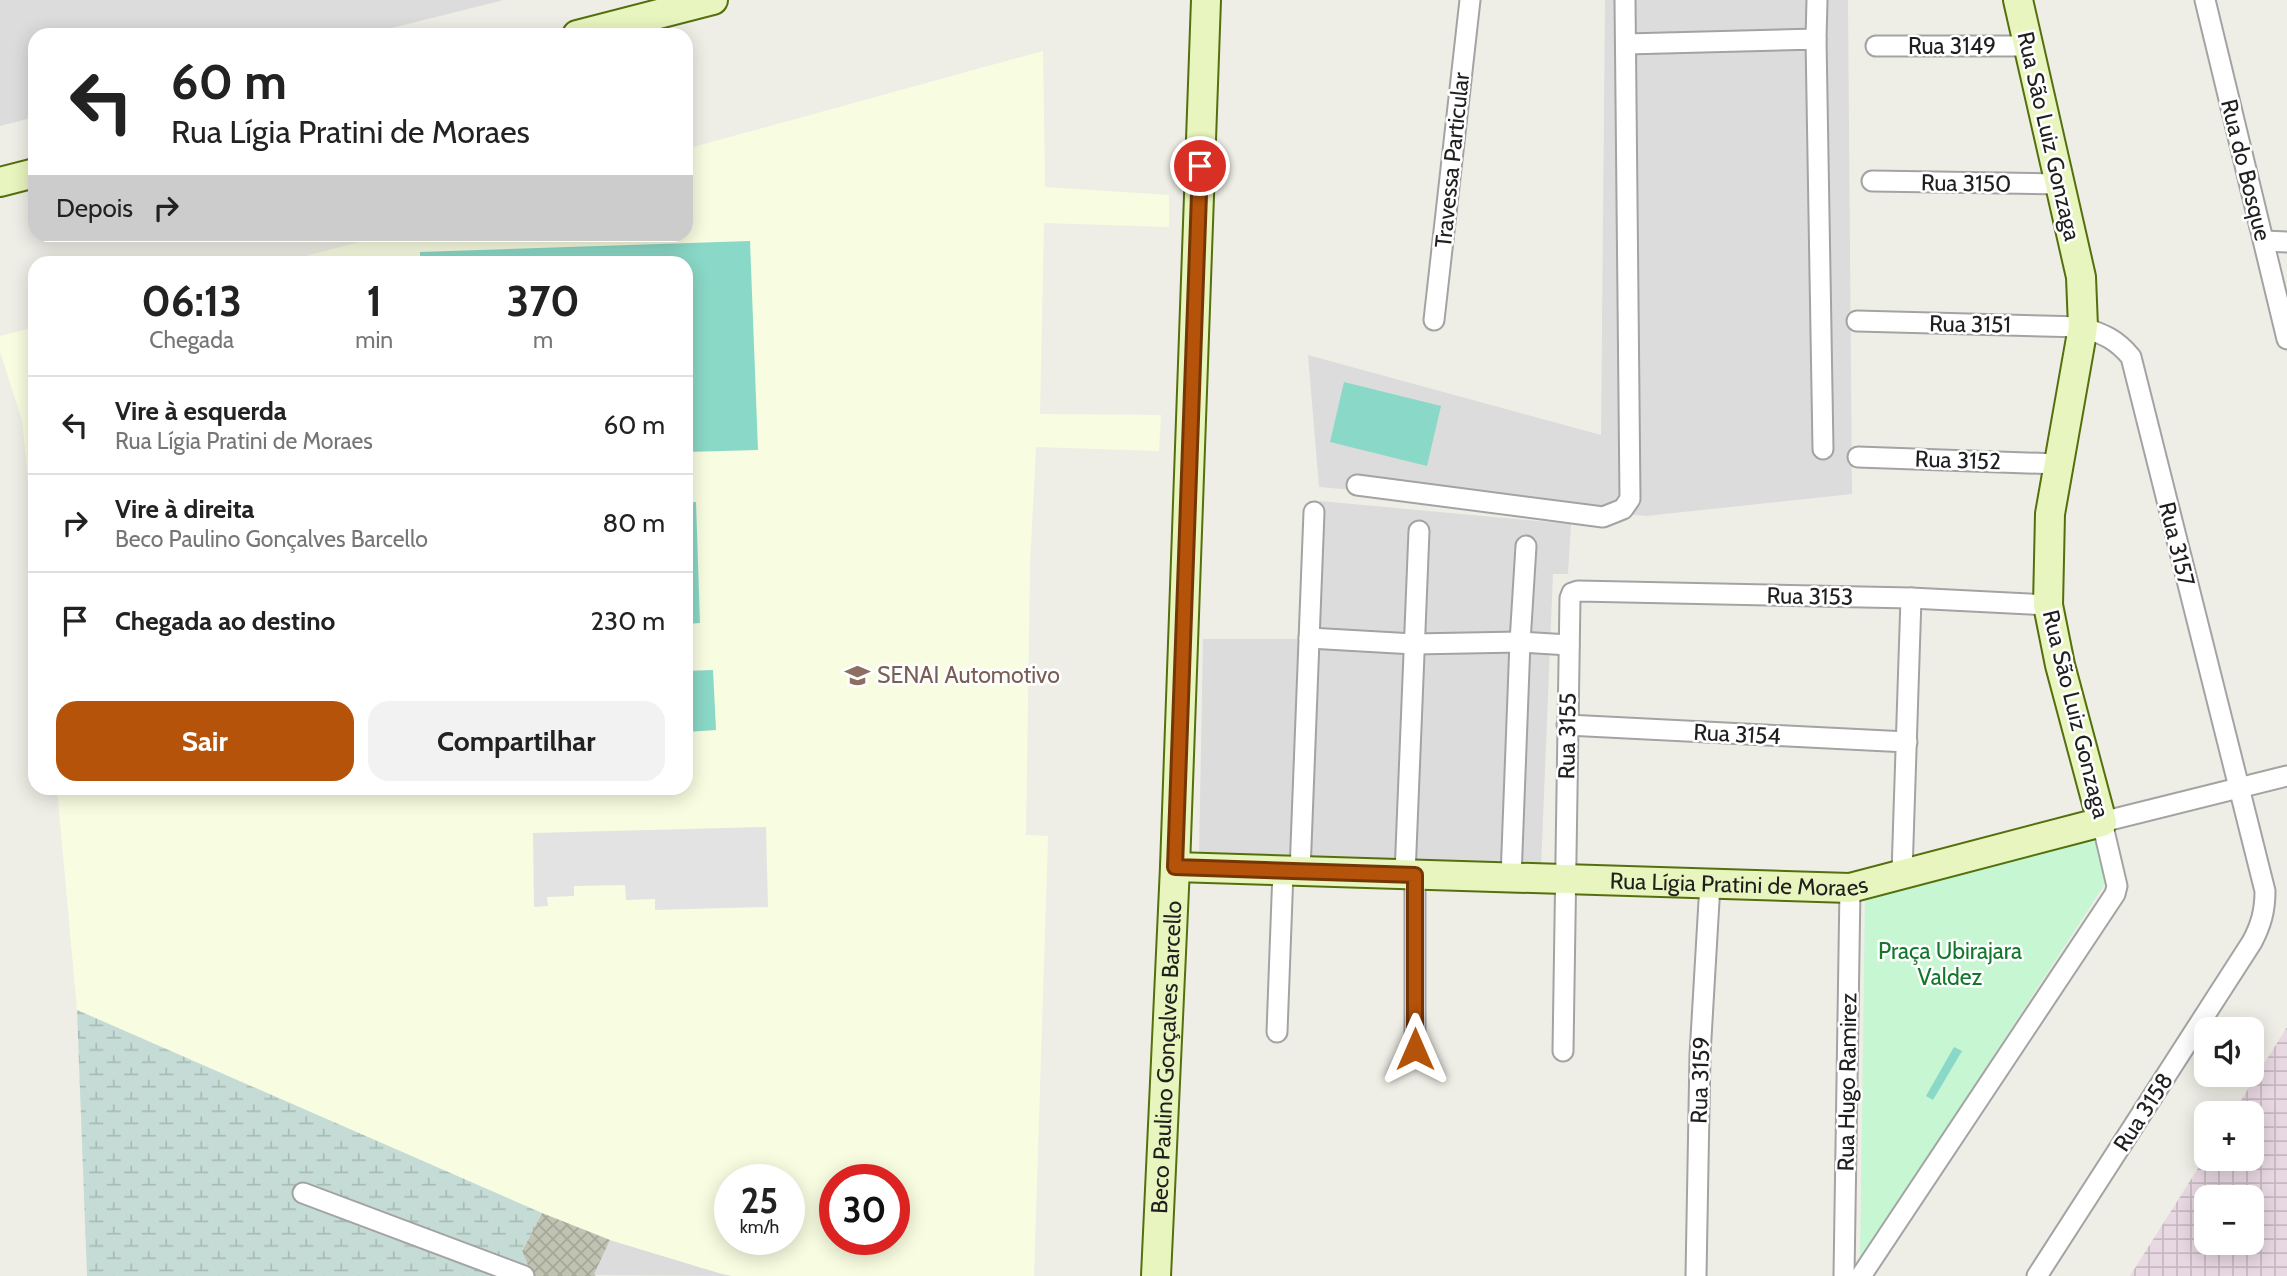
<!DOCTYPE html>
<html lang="pt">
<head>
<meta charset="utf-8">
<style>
  body { margin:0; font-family:Cabin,sans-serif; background:#f2f2f2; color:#222; height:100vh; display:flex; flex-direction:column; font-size:26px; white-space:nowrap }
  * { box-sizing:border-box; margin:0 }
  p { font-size:23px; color:#767676 }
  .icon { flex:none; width:38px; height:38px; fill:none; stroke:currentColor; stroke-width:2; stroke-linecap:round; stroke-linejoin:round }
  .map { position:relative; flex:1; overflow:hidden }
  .panel { position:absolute; left:28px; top:256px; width:665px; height:539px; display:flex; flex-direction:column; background:#fff; border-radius:21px; box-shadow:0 4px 18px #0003 }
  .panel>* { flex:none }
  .top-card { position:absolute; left:28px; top:28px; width:665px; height:214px; border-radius:21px; box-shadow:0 4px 18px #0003; background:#fff; color:#222; overflow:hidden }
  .tools { position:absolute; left:2194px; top:1017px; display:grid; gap:14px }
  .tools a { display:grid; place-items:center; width:70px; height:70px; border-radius:14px; background:#fff; box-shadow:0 4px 18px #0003; font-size:35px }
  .speed { position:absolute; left:714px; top:1164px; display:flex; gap:14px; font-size:35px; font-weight:700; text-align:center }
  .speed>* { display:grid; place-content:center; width:91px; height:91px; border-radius:50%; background:#fff; box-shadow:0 4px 18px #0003; line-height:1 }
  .speed small { font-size:18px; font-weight:400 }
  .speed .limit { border:10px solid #d22; background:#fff; color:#111 }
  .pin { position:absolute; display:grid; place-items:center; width:60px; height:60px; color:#fff; margin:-30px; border:4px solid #fff; border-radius:50%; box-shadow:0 2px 7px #0007 }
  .me { position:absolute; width:77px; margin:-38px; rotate:0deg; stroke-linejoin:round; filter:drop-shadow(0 0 5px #0008) }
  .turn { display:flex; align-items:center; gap:24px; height:147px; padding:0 28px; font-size:32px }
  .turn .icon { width:91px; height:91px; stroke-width:2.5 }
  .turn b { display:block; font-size:49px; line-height:60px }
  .then { display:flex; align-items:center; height:66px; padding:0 28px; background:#0003; gap:14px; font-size:26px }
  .eta { display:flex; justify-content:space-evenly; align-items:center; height:119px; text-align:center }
  .eta b { font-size:42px; font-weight:800; line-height:49px }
  .cta { display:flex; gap:14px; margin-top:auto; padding:14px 28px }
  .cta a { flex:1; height:80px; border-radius:21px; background:#b45309; color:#fff; font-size:28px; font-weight:800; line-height:80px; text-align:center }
  .cta a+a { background:#f2f2f2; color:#222 }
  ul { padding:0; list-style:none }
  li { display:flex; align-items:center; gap:21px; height:98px; padding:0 28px; border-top:2px solid #e0e0e0 }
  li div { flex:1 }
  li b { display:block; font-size:26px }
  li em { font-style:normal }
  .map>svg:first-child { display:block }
  .residential { fill:#dddcdc }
  .industrial { fill:url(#industrial-grid); fill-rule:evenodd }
  .education { fill:#f8fde1; fill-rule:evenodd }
  .construction { fill:url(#construction-cross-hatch) }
  .wetland { fill:url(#wetland-marsh) }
  .park { fill:#c6f6d2 }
  .pitch { fill:#8ad8c7 }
  .parking { fill:#e3e3e3 }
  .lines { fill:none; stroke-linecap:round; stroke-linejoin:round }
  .street-casing { stroke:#a3a3a3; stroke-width:23 }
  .secondary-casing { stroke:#546f0d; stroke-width:32 }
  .street { stroke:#fff; stroke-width:19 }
  .secondary { stroke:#e9f5be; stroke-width:28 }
  .route-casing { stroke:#753606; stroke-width:18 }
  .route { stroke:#b45309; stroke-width:12 }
  .labels { text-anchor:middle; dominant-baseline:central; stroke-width:5; stroke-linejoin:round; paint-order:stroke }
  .street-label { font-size:23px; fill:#1f1f1f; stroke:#fff }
  .education-label { font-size:23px; fill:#785e54; stroke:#fff; text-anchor:start }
  .park-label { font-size:23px; fill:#13772c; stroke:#fff }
</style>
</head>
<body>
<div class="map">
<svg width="2287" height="1276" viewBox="0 0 2287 1276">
  <defs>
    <pattern id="industrial-grid" width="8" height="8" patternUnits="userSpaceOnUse" patternTransform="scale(1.75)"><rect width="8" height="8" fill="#e8d8e2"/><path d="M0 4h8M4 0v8" fill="none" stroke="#c7b9c1"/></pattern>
    <pattern id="construction-cross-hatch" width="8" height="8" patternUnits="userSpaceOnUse" patternTransform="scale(1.75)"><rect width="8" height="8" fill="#c0c3b2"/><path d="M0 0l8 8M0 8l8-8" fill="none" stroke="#a5a799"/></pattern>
    <pattern id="wetland-marsh" width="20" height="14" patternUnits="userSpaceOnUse" patternTransform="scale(1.75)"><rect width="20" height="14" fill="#c4dcd5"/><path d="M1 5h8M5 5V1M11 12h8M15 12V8" fill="none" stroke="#a8bcb6"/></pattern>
  </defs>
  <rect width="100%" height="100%" fill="#efeee6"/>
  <g class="residential">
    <polygon points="0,0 504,0 364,35 35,35 35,117 0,126"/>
    <polygon points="1605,0 1848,0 1852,494 1646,516 1319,487 1308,355 1601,435"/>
    <polygon points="1320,501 1571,524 1568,574 1553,574 1541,869 1199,856 1203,639 1315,639"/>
    <polygon points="610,1240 719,1273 732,1276 593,1275"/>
  </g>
  <path class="industrial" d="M2287 1027V1276H2130L2207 1154V1158H2252V1113H2233ZM2207 1197H2252V1242H2207Z"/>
  <g class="education">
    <path d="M1043 51 1045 187 1169 195V227L1044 223 1040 414 1161 415 1159 451 1036 447 1030 563 1026 835 1048 836 1034 1276H732L719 1273 610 1240 542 1213 77 1010 57 788H686V262H283L386 235 686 234V149ZM730 1180H789V1239H730ZM835 1180H894V1239H835Z"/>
    <polygon points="35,327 35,556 22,420 0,352 0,336"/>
  </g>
  <polygon class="construction" points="542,1213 610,1240 594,1274 596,1276 532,1276 522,1251"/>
  <polygon class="wetland" points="77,1010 542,1213 522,1251 532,1276 87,1276"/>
  <polygon class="park" points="2097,835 2108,879 1860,1262 1865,897"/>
  <g class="pitch">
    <polygon points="750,241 758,450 686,452 686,262 420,262 420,252"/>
    <polygon points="1344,382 1441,406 1427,466 1330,442"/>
    <polygon points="696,502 700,623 686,624 686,503"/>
    <polygon points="713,670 716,730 686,732 686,671"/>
    <polygon points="1954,1047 1962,1051 1933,1100 1926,1096"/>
  </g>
  <polygon class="parking" points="766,827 768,907 655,910 655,899 626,900 625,885 574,886 574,896 547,897 548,906 534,907 533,833"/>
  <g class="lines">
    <defs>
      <g id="street">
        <polyline points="2205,0 2287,339"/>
        <polyline points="1816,39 1817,0"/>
        <polyline points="1626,44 1816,39 1823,449"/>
        <polyline points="1876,46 2029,46"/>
        <polyline points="1872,181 2060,184"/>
        <polyline points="2264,241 2287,242"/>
        <polyline points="1434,320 1470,0"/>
        <path d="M1857 321 2083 327C2105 335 2116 339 2131 357L2265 891C2265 911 2261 925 2252 942L2037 1276"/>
        <polyline points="1858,457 2058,464"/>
        <polyline points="1357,485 1603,517 1623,509 1630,499 1625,0"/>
        <polyline points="1309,638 1414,644 1520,642 1569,645"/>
        <polyline points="1567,725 1907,742"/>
        <polyline points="1300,872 1314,512"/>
        <polyline points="1902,873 1911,598"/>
        <polyline points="1405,875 1419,531"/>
        <polyline points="1415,875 1415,1049"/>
        <polyline points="1511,878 1520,642 1526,546"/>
        <polyline points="1277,1032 1283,871"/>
        <polyline points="1563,1051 1570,598 1572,593 1578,591 1911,598 2048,605"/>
        <polyline points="303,1193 524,1276"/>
        <polyline points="1696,1276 1700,1055 1710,884"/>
        <polyline points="1844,1276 1850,888"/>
        <polyline points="1861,1276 2115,894 2117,886 2102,822 2287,776"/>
      </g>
      <g id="secondary">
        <polyline points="577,35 713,0"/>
        <polyline points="0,182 35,173"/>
        <path id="s1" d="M1175 867 1850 888 2102 822 2060 665 2048 605 2050 514 2083 327 2081 277 2018 0"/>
        <path id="s2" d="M1156 1276 1175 867 1206 0"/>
      </g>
    </defs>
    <use href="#street" class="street-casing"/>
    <use href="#secondary" class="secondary-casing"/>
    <use href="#street" class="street"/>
    <use href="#secondary" class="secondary"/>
  </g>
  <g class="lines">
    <defs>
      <polyline id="route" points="1200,166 1175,867 1415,875 1415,1049"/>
    </defs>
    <use href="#route" class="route-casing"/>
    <use href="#route" class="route"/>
  </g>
  <defs>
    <symbol id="university-bare" viewBox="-9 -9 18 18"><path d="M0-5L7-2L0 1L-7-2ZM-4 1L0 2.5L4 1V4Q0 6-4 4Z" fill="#8d6e63" stroke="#fff" stroke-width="2.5" paint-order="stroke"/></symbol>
  </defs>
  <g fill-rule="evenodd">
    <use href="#university-bare" x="840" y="658" width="35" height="35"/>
  </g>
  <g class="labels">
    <g class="street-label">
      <text x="1952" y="46">Rua 3149</text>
      <text transform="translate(2049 136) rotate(77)">Rua São Luiz Gonzaga</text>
      <text transform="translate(1452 160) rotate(-84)">Travessa Particular</text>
      <text transform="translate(2246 170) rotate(76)">Rua do Bosque</text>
      <text transform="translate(1966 183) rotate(1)">Rua 3150</text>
      <text transform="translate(1970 324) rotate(1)">Rua 3151</text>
      <text transform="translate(1958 460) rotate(2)">Rua 3152</text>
      <text transform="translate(2177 544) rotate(76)">Rua 3157</text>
      <text transform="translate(1810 596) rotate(1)">Rua 3153</text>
      <text transform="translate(2076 714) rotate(76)">Rua São Luiz Gonzaga</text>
      <text transform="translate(1737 734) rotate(3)">Rua 3154</text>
      <text transform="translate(1567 736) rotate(-89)">Rua 3155</text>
      <text stroke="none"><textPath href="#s1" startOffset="564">Rua Lígia Pratini de Moraes</textPath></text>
      <text stroke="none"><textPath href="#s2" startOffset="219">Beco Paulino Gonçalves Barcello</textPath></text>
      <text transform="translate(1700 1080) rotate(-88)">Rua 3159</text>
      <text transform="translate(1847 1082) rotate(-89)">Rua Hugo Ramirez</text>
      <text transform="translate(2143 1112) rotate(-57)">Rua 3158</text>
    </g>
    <g class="education-label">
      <text x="877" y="675">SENAI Automotivo</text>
    </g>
    <g class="park-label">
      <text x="1950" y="951">Praça Ubirajara<tspan x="1950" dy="26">Valdez</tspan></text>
    </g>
  </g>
</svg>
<div class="tools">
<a><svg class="icon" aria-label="sound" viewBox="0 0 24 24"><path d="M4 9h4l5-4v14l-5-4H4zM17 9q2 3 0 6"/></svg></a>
<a>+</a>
<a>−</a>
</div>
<div class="speed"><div>25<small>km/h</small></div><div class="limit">30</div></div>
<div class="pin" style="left:1200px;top:166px;background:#d93025"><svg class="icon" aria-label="arrive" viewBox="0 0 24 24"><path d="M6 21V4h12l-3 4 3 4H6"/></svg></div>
<svg class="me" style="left:1415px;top:1049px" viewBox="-20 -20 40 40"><path d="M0-17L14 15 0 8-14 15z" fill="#b45309" stroke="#fff" stroke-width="4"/></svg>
<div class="top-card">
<div class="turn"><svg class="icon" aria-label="left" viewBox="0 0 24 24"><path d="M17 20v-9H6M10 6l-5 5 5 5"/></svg><div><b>60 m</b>Rua Lígia Pratini de Moraes</div></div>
<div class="then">Depois<svg class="icon" aria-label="right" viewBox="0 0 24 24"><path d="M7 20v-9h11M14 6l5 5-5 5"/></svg></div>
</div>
<section class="panel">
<div class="eta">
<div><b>06:13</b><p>Chegada</p></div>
<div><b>1</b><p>min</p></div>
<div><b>370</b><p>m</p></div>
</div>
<ul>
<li><svg class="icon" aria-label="left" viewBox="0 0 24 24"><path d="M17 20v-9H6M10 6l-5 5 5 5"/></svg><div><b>Vire à esquerda</b><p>Rua Lígia Pratini de Moraes</p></div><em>60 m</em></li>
<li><svg class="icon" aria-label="right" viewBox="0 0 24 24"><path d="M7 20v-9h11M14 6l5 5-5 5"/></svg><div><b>Vire à direita</b><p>Beco Paulino Gonçalves Barcello</p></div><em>80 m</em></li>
<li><svg class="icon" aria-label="arrive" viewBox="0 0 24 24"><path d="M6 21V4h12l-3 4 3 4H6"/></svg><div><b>Chegada ao destino</b></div><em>230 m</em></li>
</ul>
<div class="cta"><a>Sair</a><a>Compartilhar</a></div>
</section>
</div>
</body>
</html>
